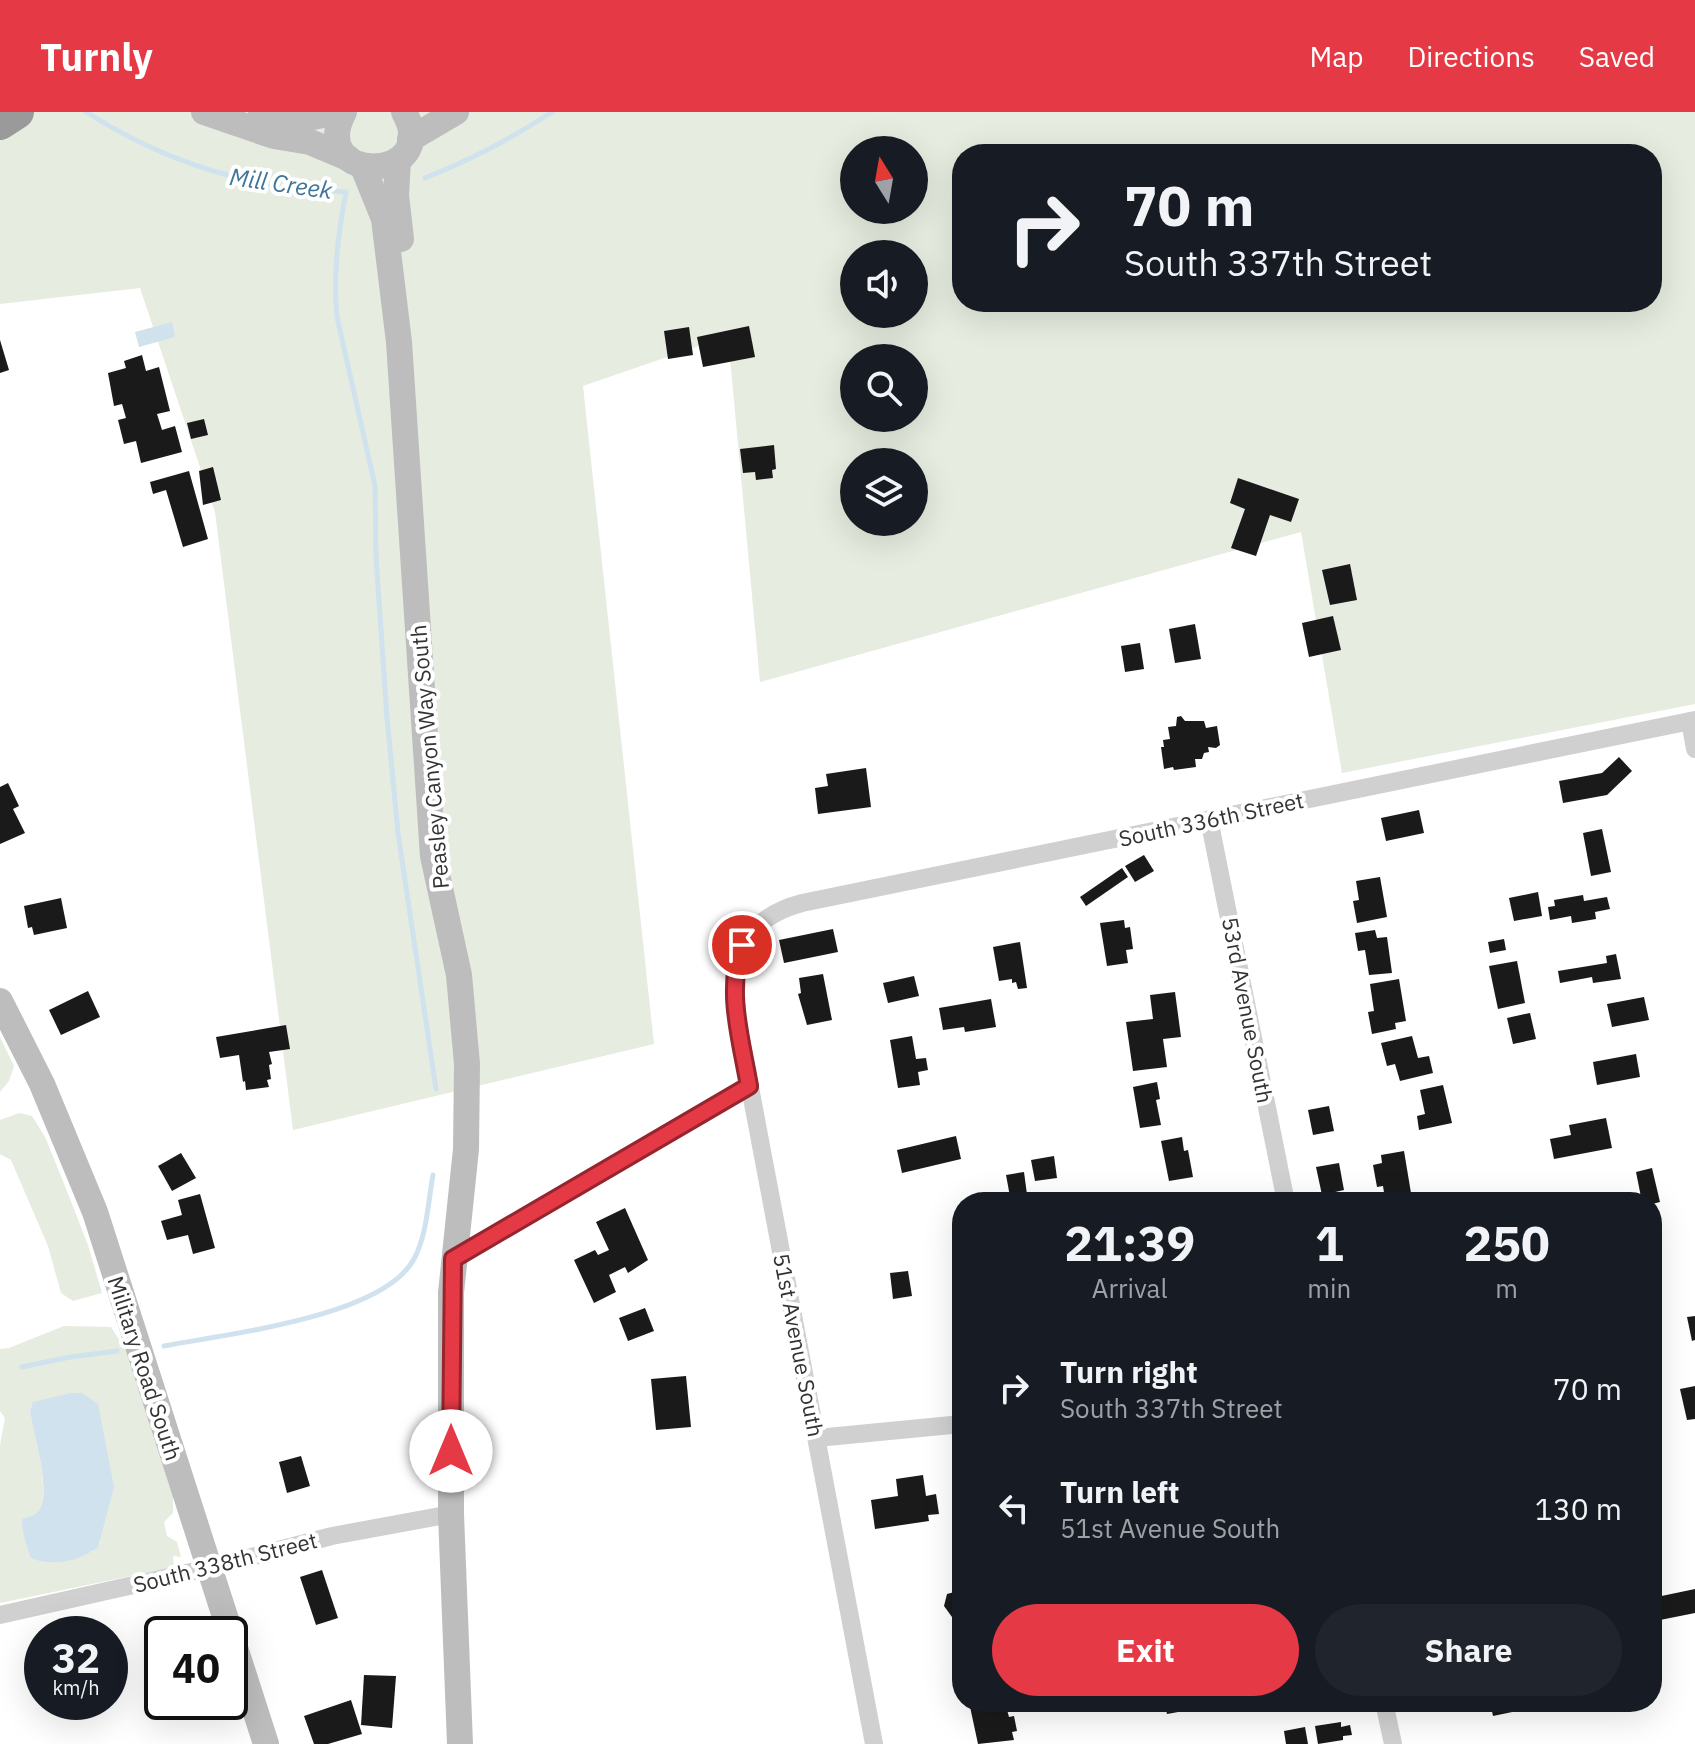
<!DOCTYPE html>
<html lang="en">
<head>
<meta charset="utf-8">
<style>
  body { margin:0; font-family:"IBM Plex Sans",sans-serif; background:#20242c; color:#f1f3f6; height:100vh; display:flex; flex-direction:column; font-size:30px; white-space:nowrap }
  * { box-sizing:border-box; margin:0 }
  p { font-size:26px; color:#9ea1a6 }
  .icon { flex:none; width:44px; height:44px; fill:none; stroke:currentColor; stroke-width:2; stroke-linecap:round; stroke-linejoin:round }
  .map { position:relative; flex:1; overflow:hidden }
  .panel { position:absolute; left:952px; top:1080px; width:710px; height:520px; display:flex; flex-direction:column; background:#171b24; border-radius:32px; box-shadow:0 8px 32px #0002 }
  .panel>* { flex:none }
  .guide { position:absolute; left:952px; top:32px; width:710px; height:168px; border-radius:32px; box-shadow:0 8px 32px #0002; background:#171b24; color:#f1f3f6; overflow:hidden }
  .needle { width:52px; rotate:349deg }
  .controls { position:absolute; left:840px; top:24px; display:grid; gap:16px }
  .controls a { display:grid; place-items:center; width:88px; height:88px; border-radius:50%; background:#171b24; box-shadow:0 8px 32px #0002; font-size:40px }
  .speed { position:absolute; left:24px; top:1504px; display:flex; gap:16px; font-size:40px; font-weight:700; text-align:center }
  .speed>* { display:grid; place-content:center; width:104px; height:104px; border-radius:50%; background:#171b24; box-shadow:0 8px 32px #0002; line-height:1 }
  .speed small { font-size:20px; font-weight:400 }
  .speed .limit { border:4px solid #111; border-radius:12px; background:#fff; color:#111 }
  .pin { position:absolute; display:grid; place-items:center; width:68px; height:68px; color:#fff; margin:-34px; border:4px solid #fff; border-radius:50%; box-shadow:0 2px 8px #0007 }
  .me { position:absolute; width:88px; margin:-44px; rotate:0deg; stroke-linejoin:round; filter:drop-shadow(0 0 6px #0008) }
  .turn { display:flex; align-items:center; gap:28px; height:168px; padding:0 40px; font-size:36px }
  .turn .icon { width:104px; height:104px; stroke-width:2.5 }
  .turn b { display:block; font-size:56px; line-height:68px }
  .eta { display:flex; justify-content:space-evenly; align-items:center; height:136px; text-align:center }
  .eta b { font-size:48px; font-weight:800; line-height:56px }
  .primary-button { display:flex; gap:16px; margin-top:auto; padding:16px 40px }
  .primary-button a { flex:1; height:92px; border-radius:48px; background:#e63946; color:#fff; font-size:32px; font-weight:800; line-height:92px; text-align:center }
  .primary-button a+a { background:#20242c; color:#f1f3f6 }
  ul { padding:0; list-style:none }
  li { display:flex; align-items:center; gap:24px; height:120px; padding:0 40px }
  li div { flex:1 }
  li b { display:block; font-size:30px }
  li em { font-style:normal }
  header { display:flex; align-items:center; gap:48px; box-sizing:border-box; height:112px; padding:0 40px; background:#e63946; color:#fff }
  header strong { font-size:38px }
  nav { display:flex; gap:44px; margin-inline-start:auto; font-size:28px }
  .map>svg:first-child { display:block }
  .green { fill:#e6ecdf; fill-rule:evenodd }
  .water { fill:#cfe2ee }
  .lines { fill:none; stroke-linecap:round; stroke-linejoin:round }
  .stream { stroke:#cfe2ee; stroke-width:5 }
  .building { fill:#1a1a1a }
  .street { stroke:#d0d0d0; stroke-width:18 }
  .secondary { stroke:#bdbdbd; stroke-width:26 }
  .highway { stroke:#9a9a9a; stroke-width:34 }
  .route-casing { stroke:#96252e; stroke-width:20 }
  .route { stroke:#e63946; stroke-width:14 }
  .labels { text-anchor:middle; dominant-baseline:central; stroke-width:8; stroke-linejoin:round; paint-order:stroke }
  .street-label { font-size:22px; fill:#333; stroke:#fff }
  .water-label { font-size:24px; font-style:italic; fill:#3f7597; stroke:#fff }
</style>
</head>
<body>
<header>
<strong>Turnly</strong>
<nav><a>Map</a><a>Directions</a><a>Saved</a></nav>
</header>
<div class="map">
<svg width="1695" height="1632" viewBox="0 0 1695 1632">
  <rect width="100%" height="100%" fill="#fff"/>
  <g class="green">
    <path d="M0 0H1695V592L1342 661 1301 420 760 570 728 224 583 274 654 932 293 1018 215 400 140 176 0 192ZM854 38H914V98H854ZM962 42H1652V190H962ZM854 142H914V202H854ZM854 246H914V306H854ZM854 350H914V410H854Z"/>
    <polygon points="0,925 14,954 9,969 0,980"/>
    <polygon points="19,1001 32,1004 45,1025 61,1064 88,1133 102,1181 73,1189 61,1181 48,1134 11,1048 0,1042 0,1008"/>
    <path d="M64 1214 111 1215 127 1240 173 1376V1401L164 1410 167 1424 177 1430 181 1445 173 1444 174 1455 0 1491V1333L5 1306 0 1299V1237L9 1236ZM31 1293 100 1430 91 1440 27 1435C27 1424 23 1417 23 1407 29 1405 35 1403 39 1398 51 1380 34 1320 30 1298Z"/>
  </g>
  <g class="water">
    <polygon points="172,210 175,225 139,235 135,220"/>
    <path d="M71 1281H82L98 1292 114 1375 98 1435C80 1449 53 1455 31 1446 26 1433 22 1420 22 1407 29 1405 35 1403 39 1398 52 1379 33 1321 30 1298L33 1290Z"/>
  </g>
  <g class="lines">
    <g class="stream">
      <path d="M86 0C166 51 251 78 346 80 338 122 333 162 337 205L375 374 376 445 387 606 398 721 436 977"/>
      <path d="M425 66C470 48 511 27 552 0"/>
      <path d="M164 1234C227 1222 383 1205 414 1147 427 1123 428 1090 433 1063"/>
      <polyline points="22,1255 70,1245 117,1239"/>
    </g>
  </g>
  <g class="building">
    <polygon points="749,214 755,245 703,255 697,225"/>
    <polygon points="689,215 693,243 668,247 664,219"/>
    <polygon points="0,228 9,258 0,261"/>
    <polygon points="142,243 146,259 159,255 170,299 157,302 162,318 175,314 182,340 141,351 136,329 124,332 118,308 126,306 122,292 114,294 108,261 126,256 124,249"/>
    <polygon points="204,307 208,323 191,327 187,311"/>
    <polygon points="774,333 776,357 772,358 773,366 756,368 755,360 743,361 740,337"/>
    <polygon points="213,355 221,388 203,393 199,359"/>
    <polygon points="189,359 208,427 183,435 166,378 153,382 150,370"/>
    <polygon points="1238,366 1299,387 1291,410 1270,403 1256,444 1231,436 1245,397 1230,391"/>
    <polygon points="1350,452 1357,488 1330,493 1322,458"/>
    <polygon points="1333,504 1341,538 1309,545 1302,511"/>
    <polygon points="1195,512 1201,547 1175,551 1169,517"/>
    <polygon points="1140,531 1144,557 1125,560 1121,534"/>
    <polygon points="1181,604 1185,609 1204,609 1206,616 1217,614 1220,633 1216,636 1208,635 1209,640 1204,641 1202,647 1195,647 1196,655 1174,658 1173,655 1164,657 1161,635 1164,635 1163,628 1170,627 1168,615 1176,614 1177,605"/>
    <polygon points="1619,645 1632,659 1607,683 1563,691 1559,669 1602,661"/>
    <polygon points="866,656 871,695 818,702 815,676 828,674 826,662"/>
    <polygon points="8,671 19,694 13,697 25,721 0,732 0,675"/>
    <polygon points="1419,698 1424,721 1386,729 1381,706"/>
    <polygon points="1602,717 1611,760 1591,764 1583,721"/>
    <polygon points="1144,743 1154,759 1135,770 1125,754"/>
    <polygon points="1122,756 1128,765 1086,794 1080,785"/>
    <polygon points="1380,765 1387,805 1357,811 1353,789 1359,788 1356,769"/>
    <polygon points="1538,780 1542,804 1514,809 1509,786"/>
    <polygon points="1583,783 1584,789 1607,785 1610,797 1595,800 1596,807 1572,811 1571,804 1550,808 1548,795 1555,794 1554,788"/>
    <polygon points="61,786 67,816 34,823 32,815 28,816 24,794"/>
    <polygon points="1124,808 1125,816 1130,815 1133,837 1126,838 1128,851 1107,854 1100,811"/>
    <polygon points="833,817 838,840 784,851 779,828"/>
    <polygon points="1375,818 1377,826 1387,825 1392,861 1369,863 1365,838 1358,839 1355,821"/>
    <polygon points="1504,827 1506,838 1490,841 1488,830"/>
    <polygon points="1020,830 1027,876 1018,877 1016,870 1012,871 1012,867 999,869 993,835"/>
    <polygon points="1616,842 1621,867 1593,871 1592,865 1560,871 1558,859 1607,851 1606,844"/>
    <polygon points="1517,849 1525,891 1498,897 1489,854"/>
    <polygon points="823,862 832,908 807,913 798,882 801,881 799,866"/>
    <polygon points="914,864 919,884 888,891 883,871"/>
    <polygon points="1399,867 1406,909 1395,911 1396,917 1372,922 1368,900 1374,899 1370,872"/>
    <polygon points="88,879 100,905 61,923 49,898"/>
    <polygon points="1175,880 1181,925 1163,927 1167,955 1133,959 1126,910 1153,907 1150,883"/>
    <polygon points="1644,885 1649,908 1612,915 1607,892"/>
    <polygon points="991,887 996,915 965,920 964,915 943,918 939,896"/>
    <polygon points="1530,901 1536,927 1513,932 1507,906"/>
    <polygon points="286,913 290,937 269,940 272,952 269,953 271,967 267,968 269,975 246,978 245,969 243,970 239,943 220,946 216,925"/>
    <polygon points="912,924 916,947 926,946 928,958 918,960 920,973 898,976 890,928"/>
    <polygon points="1412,924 1418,946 1429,944 1433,961 1400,969 1395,952 1387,954 1381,931"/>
    <polygon points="1636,942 1640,965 1597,973 1593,950"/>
    <polygon points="1157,970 1160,987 1156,988 1161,1013 1140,1016 1133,975"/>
    <polygon points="1443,973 1452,1011 1419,1018 1417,1004 1425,1002 1420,978"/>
    <polygon points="1329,994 1334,1019 1313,1023 1308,998"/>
    <polygon points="1606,1006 1612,1036 1554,1047 1550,1027 1571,1023 1569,1013"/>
    <polygon points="956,1024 961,1047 902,1061 897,1038"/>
    <polygon points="1182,1025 1184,1039 1188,1038 1193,1065 1169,1069 1161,1029"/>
    <polygon points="1404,1039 1411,1081 1385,1087 1383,1074 1377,1075 1373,1053 1382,1051 1381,1043"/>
    <polygon points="181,1041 196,1066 172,1079 158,1054"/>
    <polygon points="1054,1044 1057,1066 1035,1069 1031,1048"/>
    <polygon points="1339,1051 1344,1078 1322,1083 1316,1055"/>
    <polygon points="1652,1056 1660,1090 1652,1092 1642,1090 1636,1060"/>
    <polygon points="1024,1060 1028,1090 1011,1090 1006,1063"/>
    <polygon points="1174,1081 1176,1090 1151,1090 1150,1085"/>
    <polygon points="1573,1081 1575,1090 1549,1090 1549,1086"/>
    <polygon points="200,1082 215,1136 193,1142 188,1123 167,1128 161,1109 182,1103 178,1088"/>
    <polygon points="625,1096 648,1148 628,1161 625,1155 609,1163 616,1180 594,1191 574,1148 595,1138 598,1143 609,1138 596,1110"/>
    <polygon points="908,1159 912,1184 893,1187 890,1161"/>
    <polygon points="645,1196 654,1219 628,1229 619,1206"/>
    <polygon points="1695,1204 1695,1228 1692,1229 1687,1205"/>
    <polygon points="962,1233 962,1268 960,1268 954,1235"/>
    <polygon points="686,1264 691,1315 656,1318 651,1267"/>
    <polygon points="1695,1274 1695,1307 1687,1308 1680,1277"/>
    <polygon points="1658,1319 1662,1338 1652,1340 1652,1321"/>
    <polygon points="301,1344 310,1374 287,1381 279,1350"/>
    <polygon points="923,1363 926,1384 936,1382 939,1402 928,1403 929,1409 875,1417 871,1388 898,1384 896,1367"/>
    <polygon points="322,1458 338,1506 316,1513 300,1465"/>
    <polygon points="1695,1477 1695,1501 1655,1509 1652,1486"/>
    <polygon points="962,1478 962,1502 952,1505 944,1494 947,1482"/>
    <polygon points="364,1563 396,1564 392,1616 361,1613"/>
    <polygon points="351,1588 362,1622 328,1632 314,1632 304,1604"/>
    <polygon points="969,1590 1001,1590 1002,1595 1006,1594 1009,1605 1014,1604 1017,1619 1012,1620 1014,1628 978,1632"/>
    <polygon points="1161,1590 1199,1590 1200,1596 1167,1602 1165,1593 1162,1594"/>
    <polygon points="1490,1590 1515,1590 1517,1599 1493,1604"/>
    <polygon points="1341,1610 1341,1615 1350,1613 1352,1623 1343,1624 1343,1628 1318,1632 1315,1614"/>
    <polygon points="1305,1615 1308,1632 1286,1632 1284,1619"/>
  </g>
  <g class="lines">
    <g class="street">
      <polyline points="1690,609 1695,637"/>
      <polyline points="1209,707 1286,1090"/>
      <polyline points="453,1147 749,974"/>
      <polyline points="817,1326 962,1312"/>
      <polyline points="0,1503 209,1456 332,1424 451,1402"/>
      <polyline points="1384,1590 1393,1632"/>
      <path d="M874 1632 735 896C731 842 746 806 802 791L1695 608"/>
    </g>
    <g class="secondary">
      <polyline points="204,0 274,24 310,30 348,46"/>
      <path d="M344 0C305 74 444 71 404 0"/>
      <polyline points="260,6 292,9 339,0"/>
      <polyline points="410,27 456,0"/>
      <polyline points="398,48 396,83 401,127"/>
      <polyline points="363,55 384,107 399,230 433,744 459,863 467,952 466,1037 451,1181 451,1402 460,1632"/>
      <polyline points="0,889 42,972 95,1100 266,1632"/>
    </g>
    <polyline class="highway" points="0,11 17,0"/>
  </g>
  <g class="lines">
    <defs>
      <path id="route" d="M451 1339 453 1147 749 974C741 927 726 880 742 833"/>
    </defs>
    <use href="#route" class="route-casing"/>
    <use href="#route" class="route"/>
  </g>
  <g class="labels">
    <g class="street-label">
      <text transform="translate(429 645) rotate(-95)">Peasley Canyon Way South</text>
      <text transform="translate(1211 707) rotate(-12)">South 336th Street</text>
      <text transform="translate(1248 898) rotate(79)">53rd Avenue South</text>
      <text transform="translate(799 1233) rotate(79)">51st Avenue South</text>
      <text transform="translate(145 1256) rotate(72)">Military Road South</text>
      <text transform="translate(225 1450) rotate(-14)">South 338th Street</text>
    </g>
    <g class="water-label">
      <text transform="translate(281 71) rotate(8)">Mill Creek</text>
    </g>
  </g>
</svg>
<div class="controls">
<a><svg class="needle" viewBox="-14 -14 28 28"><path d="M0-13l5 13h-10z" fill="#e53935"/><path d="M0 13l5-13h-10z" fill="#9ea1a6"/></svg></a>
<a><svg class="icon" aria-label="sound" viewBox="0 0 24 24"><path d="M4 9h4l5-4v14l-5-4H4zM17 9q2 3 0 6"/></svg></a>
<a><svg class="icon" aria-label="search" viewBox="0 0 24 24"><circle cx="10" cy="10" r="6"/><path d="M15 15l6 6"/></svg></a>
<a><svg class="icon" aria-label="layers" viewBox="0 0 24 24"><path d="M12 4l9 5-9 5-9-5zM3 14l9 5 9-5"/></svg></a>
</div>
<div class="speed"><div>32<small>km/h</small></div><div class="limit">40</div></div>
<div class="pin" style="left:742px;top:833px;background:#d93025"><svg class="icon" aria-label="arrive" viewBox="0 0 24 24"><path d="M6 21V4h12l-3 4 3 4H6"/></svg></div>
<svg class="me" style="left:451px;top:1339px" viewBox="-20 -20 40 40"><circle r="19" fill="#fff"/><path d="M0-13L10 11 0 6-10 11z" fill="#e63946"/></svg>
<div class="guide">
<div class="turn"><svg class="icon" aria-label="right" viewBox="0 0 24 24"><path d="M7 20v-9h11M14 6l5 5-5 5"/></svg><div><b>70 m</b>South 337th Street</div></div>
</div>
<section class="panel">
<div class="eta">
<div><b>21:39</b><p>Arrival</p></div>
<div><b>1</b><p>min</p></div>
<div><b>250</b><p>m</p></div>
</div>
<ul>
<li><svg class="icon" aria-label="right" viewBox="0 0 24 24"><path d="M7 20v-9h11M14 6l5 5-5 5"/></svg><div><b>Turn right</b><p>South 337th Street</p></div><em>70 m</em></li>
<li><svg class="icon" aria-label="left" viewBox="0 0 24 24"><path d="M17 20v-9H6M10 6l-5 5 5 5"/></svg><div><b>Turn left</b><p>51st Avenue South</p></div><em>130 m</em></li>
</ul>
<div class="primary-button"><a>Exit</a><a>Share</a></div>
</section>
</div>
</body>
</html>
